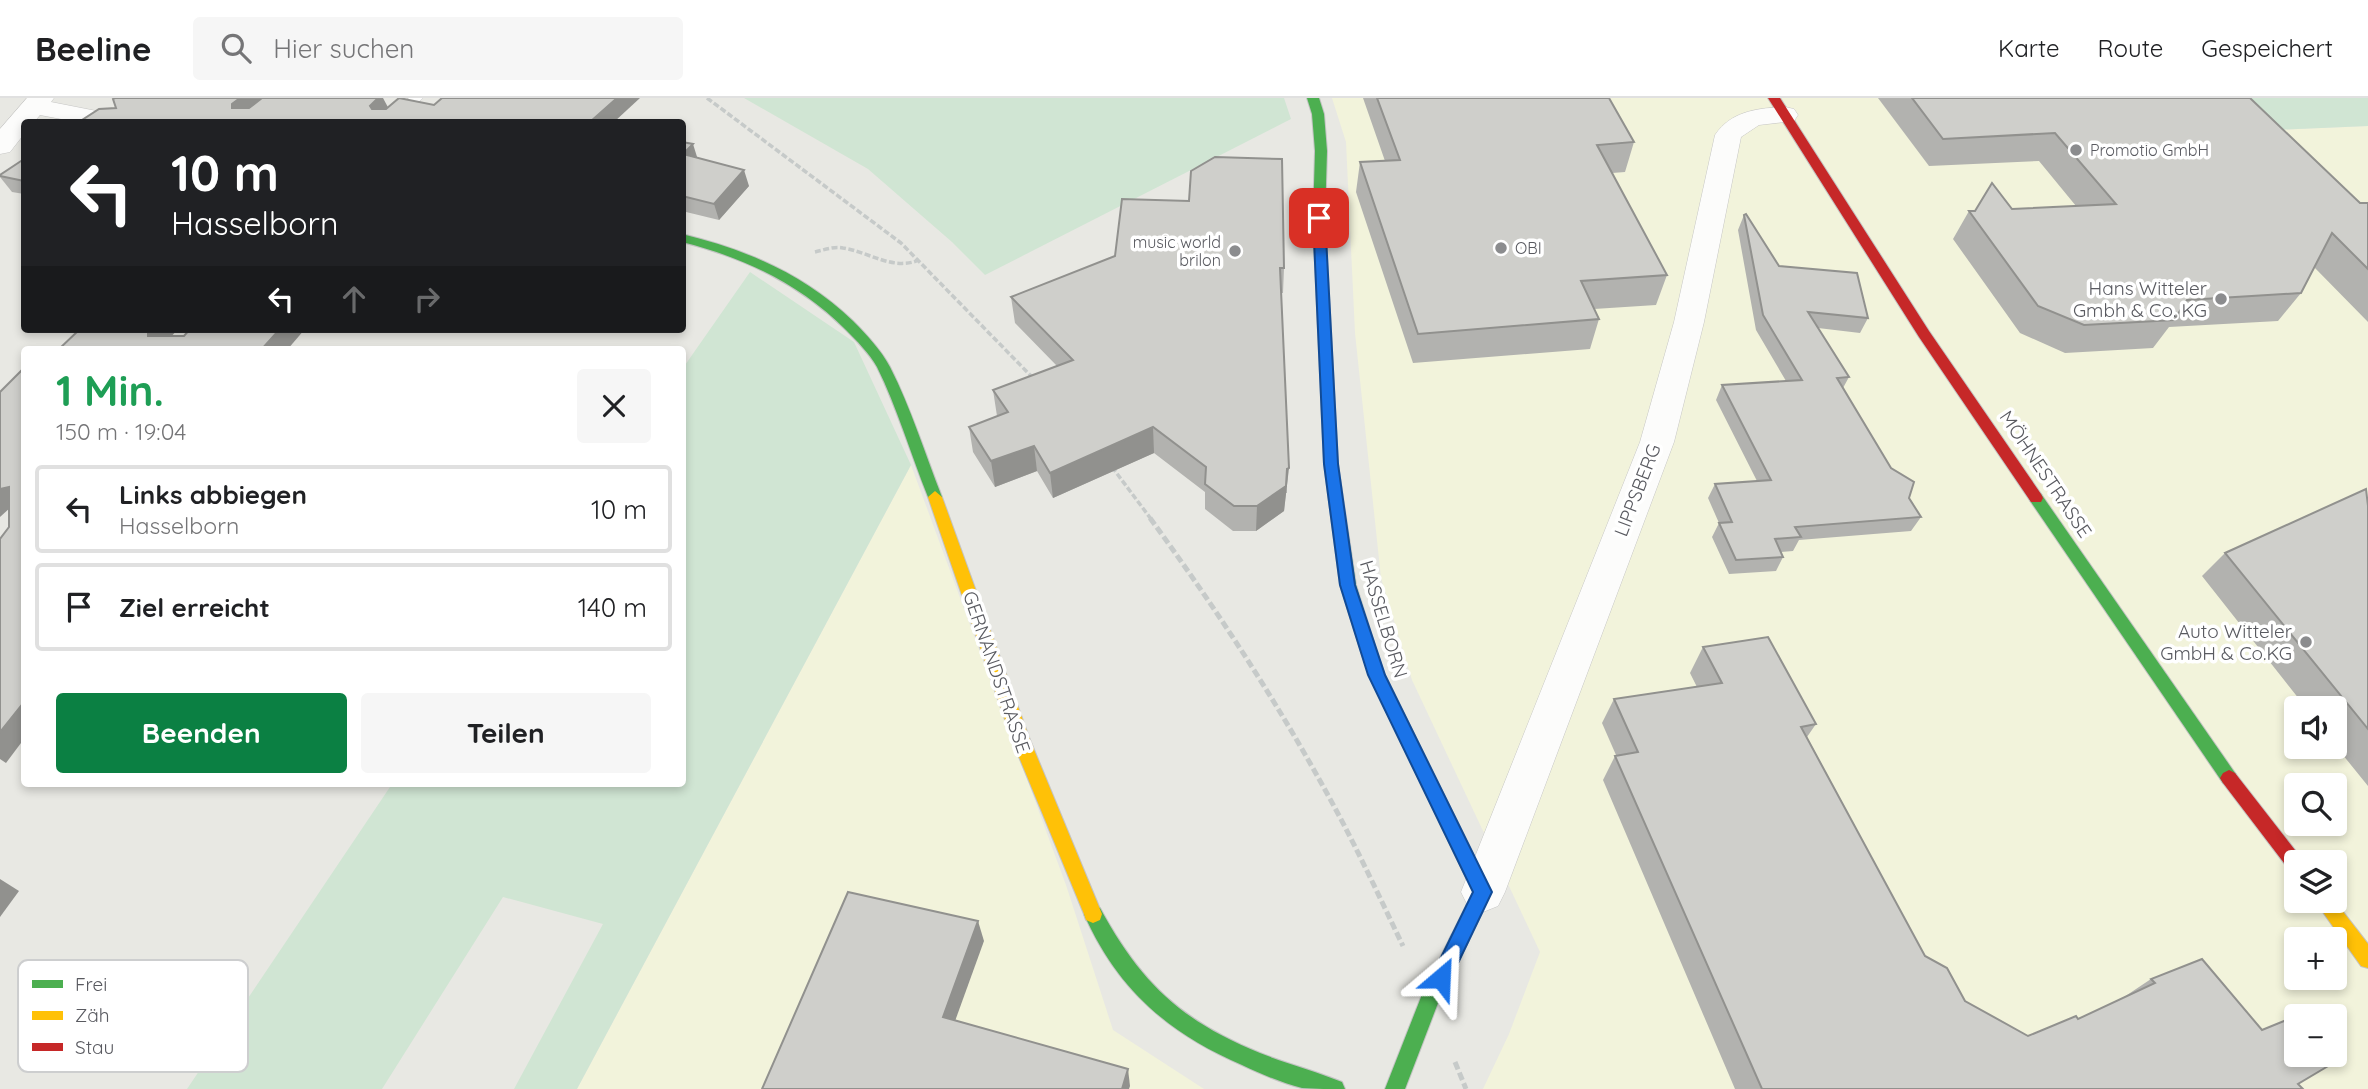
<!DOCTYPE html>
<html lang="de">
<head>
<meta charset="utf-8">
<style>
  body { margin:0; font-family:Quicksand,sans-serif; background:#f6f6f6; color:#202124; height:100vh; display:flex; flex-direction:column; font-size:26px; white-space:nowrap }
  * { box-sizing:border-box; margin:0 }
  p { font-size:23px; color:#757577 }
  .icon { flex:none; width:38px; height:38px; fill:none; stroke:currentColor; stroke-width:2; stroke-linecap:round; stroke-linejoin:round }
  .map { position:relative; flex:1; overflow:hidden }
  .details { position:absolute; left:21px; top:248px; width:665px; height:441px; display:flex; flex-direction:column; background:#fff; border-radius:7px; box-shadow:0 4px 10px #0003 }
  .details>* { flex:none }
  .top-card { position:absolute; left:21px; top:21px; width:665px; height:214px; border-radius:7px; box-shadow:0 4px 10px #0003; background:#202124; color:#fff; overflow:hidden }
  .fabs { position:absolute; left:2284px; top:598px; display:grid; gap:14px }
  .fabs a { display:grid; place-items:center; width:63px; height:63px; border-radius:7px; background:#fff; box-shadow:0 4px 10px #0003; font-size:35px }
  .pin { position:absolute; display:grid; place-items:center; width:60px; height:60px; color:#fff; margin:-30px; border-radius:14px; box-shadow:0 4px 10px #0006 }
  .me { position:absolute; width:77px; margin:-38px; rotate:26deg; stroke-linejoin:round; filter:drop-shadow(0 0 5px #0008) }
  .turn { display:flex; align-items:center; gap:24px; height:147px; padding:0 35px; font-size:32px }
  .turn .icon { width:91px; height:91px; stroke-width:2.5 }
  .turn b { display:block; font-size:49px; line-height:60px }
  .lanes { display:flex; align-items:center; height:66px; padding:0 35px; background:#0003; justify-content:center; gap:35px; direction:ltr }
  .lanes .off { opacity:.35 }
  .round { display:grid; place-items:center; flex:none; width:74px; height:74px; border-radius:7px; background:#f6f6f6 }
  .overview { display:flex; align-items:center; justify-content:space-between; height:119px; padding:0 35px }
  h1 { font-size:42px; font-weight:700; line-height:52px; color:#1e9e55 }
  .action { display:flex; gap:14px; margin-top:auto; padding:14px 35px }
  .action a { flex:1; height:80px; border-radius:7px; background:#0b8043; color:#fff; font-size:28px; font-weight:700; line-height:80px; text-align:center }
  .action a+a { background:#f6f6f6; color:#202124 }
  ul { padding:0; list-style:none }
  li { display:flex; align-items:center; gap:21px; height:88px; margin:0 14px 10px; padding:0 21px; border:4px solid #e0e0e0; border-radius:7px }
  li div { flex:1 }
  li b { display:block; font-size:26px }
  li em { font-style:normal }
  header { display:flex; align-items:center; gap:42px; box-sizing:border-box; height:98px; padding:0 35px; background:#fff; border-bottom:2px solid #e0e0e0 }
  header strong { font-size:33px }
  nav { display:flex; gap:38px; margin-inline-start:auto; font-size:24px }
  .search { width:490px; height:63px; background:#f6f6f6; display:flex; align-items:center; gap:18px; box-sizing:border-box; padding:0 24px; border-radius:7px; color:#757577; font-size:26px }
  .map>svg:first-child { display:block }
  .commercial { fill:#f2f3db; fill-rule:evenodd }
  .green { fill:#d0e5d3 }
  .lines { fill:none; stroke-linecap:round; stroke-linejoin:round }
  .lane-casing { stroke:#c6c6c5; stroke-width:1 }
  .street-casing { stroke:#c6c6c5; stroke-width:1 }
  .fast-casing { stroke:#c4c4c4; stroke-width:2 }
  .slow-casing { stroke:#c4c4c4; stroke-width:2 }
  .jam-casing { stroke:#c4c4c4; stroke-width:2 }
  .path-far1 { stroke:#c6cac9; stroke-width:3.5; stroke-dasharray:6 2.5; stroke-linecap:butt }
  .path { stroke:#c6cac9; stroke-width:5; stroke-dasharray:8 3.5; stroke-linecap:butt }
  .lane { fill:#fcfcfb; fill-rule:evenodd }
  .street { fill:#fcfcfb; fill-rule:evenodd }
  .fast { fill:#4caf50; fill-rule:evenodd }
  .slow { fill:#ffc107; fill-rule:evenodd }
  .jam { fill:#c62828; fill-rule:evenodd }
  .wall { fill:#b2b2af }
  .shaded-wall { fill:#91918e }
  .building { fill:#cfcfcb; stroke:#91918e; stroke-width:2 }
  .route { fill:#1a73e8; stroke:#114b97; stroke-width:2 }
  .poi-dot { fill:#8b8c8e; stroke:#fff; stroke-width:2.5 }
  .labels { text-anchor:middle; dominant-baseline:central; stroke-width:7; stroke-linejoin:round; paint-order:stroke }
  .far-poi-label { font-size:16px; fill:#595a60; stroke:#fff; text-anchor:start }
  .poi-label { font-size:19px; fill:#595a60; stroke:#fff; text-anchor:end }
  .street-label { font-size:19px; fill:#595a60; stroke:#fff }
  .key { fill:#fff; stroke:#cdcecf; stroke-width:2 }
  .key-label { font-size:19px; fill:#595a60 }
</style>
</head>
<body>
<header>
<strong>Beeline</strong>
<div class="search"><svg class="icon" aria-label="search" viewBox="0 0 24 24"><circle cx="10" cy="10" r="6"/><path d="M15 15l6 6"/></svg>Hier suchen</div>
<nav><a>Karte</a><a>Route</a><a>Gespeichert</a></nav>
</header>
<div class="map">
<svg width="2368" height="991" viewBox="0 0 2368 991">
  <rect width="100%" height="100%" fill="#e8e8e3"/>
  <g class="commercial">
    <path d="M1332 0H2051L2271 32 2368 28V991H1483L1509 936 1540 854 1412 582 1381 480 1355 235 1346 44ZM2296 611H2334V649H2296ZM2296 688H2334V726H2296ZM2296 765H2334V803H2296ZM2296 842H2334V880H2296ZM2296 919H2334V957H2296Z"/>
    <polygon points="911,367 1066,787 1113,932 1204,991 577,991"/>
  </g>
  <g class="green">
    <polygon points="744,0 1284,0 1291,21 985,177 952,144 868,71"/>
    <polygon points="2051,0 2368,0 2368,28 2271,32"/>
    <polygon points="750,174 854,244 911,367 577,991 514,991 603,826 503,799 382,991 187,991 392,686 682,686 683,270"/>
  </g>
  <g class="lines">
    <defs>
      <polygon id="lane" points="409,0 423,0 394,24 381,24"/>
      <g id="street">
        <polygon points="27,0 54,0 51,4 122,18 126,24 77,24 40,17 34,24 24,24 24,36 10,54 0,56 0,31"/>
        <path d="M1785 9 1794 11 1798 17 1794 23 1759 27 1741 39 1704 224 1674 344 1505 794 1498 808 1483 814 1468 808 1461 794 1640 344 1674 224 1715 37C1731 13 1758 10 1785 9Z"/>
      </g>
      <g id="fast">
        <polygon points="1307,0 1319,0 1324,16 1327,53 1325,120 1338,366 1356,487 1374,544 1372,549 1360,549 1358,544 1340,487 1324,366 1313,120 1315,53 1312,16"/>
        <path d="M682 136C747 152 804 176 853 223 867 237 881 252 890 269 911 310 925 356 942 399L940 403 935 405 928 399C911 357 897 309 877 269 869 255 857 243 846 232 800 186 745 160 682 144Z"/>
        <polygon points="2036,394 2041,396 2235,675 2238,680 2235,685 2229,688 2223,685 2031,404 2029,400 2031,396"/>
        <path d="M1093 807 1100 810C1140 884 1181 923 1260 955 1287 966 1316 973 1342 984L1345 991C1332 991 1315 991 1302 990 1282 985 1261 976 1242 967 1168 935 1117 891 1084 816L1086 810Z"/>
        <polygon points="1459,833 1466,836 1469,842 1438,905 1405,991 1385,991 1423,894 1452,836"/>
      </g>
      <g id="slow">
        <polygon points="935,393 942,399 1030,642 1102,816 1100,822 1093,825 1086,822 1084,816 1012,642 928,399"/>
        <polygon points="1366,537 1372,539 1374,544 1385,577 1492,794 1466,848 1459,851 1452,848 1449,842 1473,794 1369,577 1358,544 1360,539"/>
        <polygon points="2334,802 2368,846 2368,870 2361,868 2315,803"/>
      </g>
      <g id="jam">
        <polygon points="1768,0 1780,0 1929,233 2041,396 2043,400 2041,404 2031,404 1919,239"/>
        <polygon points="2229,672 2235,675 2302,761 2304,765 2296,765 2296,775 2290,773 2223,685 2220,680 2223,675"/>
      </g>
    </defs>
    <use href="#lane" class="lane-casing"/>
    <use href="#street" class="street-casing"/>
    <use href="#fast" class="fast-casing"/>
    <use href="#slow" class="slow-casing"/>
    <use href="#jam" class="jam-casing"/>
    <g class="path-far1">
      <polyline points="707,0 901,145 1034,281"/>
      <path d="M815 154C824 152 834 148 843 150 869 154 893 173 919 162"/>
      <polyline points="1112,369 1151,421"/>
    </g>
    <g class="path">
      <path d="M1150 420C1215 509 1276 602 1329 699 1356 748 1379 798 1403 848"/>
      <polyline points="1455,964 1466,991"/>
    </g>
    <use href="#lane" class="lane"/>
    <use href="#street" class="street"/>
    <use href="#fast" class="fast"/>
    <use href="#slow" class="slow"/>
    <use href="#jam" class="jam"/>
  </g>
  <g class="wall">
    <polygon points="1363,0 1609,0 1634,44 1625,74 1612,75 1667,177 1656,207 1594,211 1599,221 1590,251 1413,265 1356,94 1360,64 1385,63"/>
    <polygon points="1878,0 2250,0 2360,105 2368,105 2368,224 2314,169 2301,195 2278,223 2169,229 2153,250 2065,255 2020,235 1953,141 1969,113 2076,108 2039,63 1929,68"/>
    <polygon points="682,44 697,60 749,88 719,122 682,113"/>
    <polygon points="24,61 24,96 12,94 0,79 0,77"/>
    <polygon points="1744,117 1779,168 1868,220 1860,235 1818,230 1849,279 1843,290 1921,419 1911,433 1799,442 1793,453 1781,454 1783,459 1776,473 1729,476 1712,439 1719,425 1708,400 1715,386 1757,383 1716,302 1722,287 1786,283 1756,232 1738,132"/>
    <polygon points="1284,170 1283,195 1281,195 1287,395 1286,395 1284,413 1256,433 1233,433 1205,411 1205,394 1154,355 1053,400 1037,373 995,389 973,354 969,329 997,318 993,292 1057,268 1015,225 1011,199"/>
    <polygon points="2368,408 2368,688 2334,646 2334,611 2307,611 2202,478 2225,455"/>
    <polygon points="1703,549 1816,626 1807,639 1925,858 1965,903 2028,938 2078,921 2121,901 2151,881 2298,986 2303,991 1735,991 1603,682 1615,658 1616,657 1602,625 1614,601 1697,589 1690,575"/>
  </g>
  <g class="shaded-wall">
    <polygon points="240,0 270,0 242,22 232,10 232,6"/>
    <polygon points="378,0 383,0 390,13 378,24 370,8"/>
    <polygon points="617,0 640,0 614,24 590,24"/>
    <polygon points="693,46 698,62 683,56"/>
    <polygon points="744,72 749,88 719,122 714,106"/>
    <polygon points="151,231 178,231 161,250 148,238 148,234"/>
    <polygon points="280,231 305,231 287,252 261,252"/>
    <polygon points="1153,329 1154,355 1053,400 1050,375"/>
    <polygon points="1034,348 1037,373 995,389 991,363"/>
    <polygon points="1289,370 1284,413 1256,433 1257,408 1287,371"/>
    <polygon points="9,389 11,409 0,419 0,391"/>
    <polygon points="24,604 24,641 6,665 0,661 0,634"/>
    <polygon points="0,781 19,793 0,819"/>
    <polygon points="978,823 984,843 950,937 943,919"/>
    <polygon points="1128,971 1130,988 1129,991 1122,991"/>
  </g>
  <g class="building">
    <polygon points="115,0 240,0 232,6 232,10 249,10 262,0 378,0 370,8 372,11 386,11 399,0 434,7 442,0 617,0 590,24 79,24 99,11 116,10 113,1"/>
    <polygon points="1377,0 1609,0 1634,44 1597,47 1667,177 1581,183 1599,221 1418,236 1360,64 1400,62"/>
    <polygon points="1912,0 2250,0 2360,105 2368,105 2368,171 2332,135 2301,195 2187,202 2174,222 2084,227 2038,208 1969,113 1975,113 1992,85 2012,111 2116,106 2055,35 1943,41"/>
    <polygon points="682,44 693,46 683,56 744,72 714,106 682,98"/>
    <polygon points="1215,59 1282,61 1284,170 1280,170 1289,370 1287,371 1286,388 1257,408 1234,408 1205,386 1206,369 1153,329 1050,375 1034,348 991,363 969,329 1008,314 993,292 1073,262 1011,199 1115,158 1122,101 1189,103 1191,73"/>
    <polygon points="24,61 24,83 0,78 0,77"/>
    <polygon points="1746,116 1779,168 1857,175 1868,220 1808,214 1849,279 1837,280 1891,370 1914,384 1909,400 1921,419 1795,429 1801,439 1775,441 1783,459 1736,462 1719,425 1732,424 1715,386 1771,382 1722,287 1802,282 1763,217 1744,117"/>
    <polygon points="80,231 151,231 148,234 148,238 184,238 190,231 280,231 261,252 58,252"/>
    <polygon points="24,270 24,604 0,634 0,441 9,429 9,389 0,391 0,294"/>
    <polygon points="2366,391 2368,408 2368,631 2225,455"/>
    <polygon points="1768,539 1816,626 1801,629 1925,858 1947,870 1965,903 2028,938 2076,918 2078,921 2155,885 2151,881 2202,861 2262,932 2311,912 2315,919 2296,919 2296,957 2334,957 2334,951 2340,961 2298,986 2303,991 1762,991 1615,658 1638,654 1614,601 1722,585 1703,549"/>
    <polygon points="848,794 978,823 943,919 1128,971 1122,991 762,991"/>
  </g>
  <polygon class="route" points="1319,116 1325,120 1338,366 1355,487 1385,577 1492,794 1448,886 1441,889 1434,886 1431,880 1473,794 1368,577 1340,487 1324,366 1313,120"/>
  <g class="poi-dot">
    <circle cx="2076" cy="52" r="7"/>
    <circle cx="1501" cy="150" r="7"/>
    <circle cx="1235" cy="153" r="7"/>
    <circle cx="2221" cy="201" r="7"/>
    <circle cx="2306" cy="544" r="7"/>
  </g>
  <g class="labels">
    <g class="far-poi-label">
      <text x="2090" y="52">Promotio GmbH</text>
      <text x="1221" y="144" text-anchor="end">music world<tspan x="1221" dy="18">brilon</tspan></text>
      <text x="1515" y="150">OBI</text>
    </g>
    <g class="poi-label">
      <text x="2207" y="190">Hans Witteler<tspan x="2207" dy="22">Gmbh &amp; Co. KG</tspan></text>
      <text x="2292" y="533">Auto Witteler<tspan x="2292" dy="22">GmbH &amp; Co.KG</tspan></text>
    </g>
    <g class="street-label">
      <text transform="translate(2046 376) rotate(56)">MÖHNESTRASSE</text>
      <text transform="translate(1637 392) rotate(-69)">LIPPSBERG</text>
      <text transform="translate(1384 521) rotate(73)">HASSELBORN</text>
      <text transform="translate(997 574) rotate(71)">GERNANDSTRASSE</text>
    </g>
  </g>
  <rect x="18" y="862" width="230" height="112" rx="10" class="key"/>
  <rect x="32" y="882" width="31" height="8" fill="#4caf50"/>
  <rect x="32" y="913" width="31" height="9" fill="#ffc107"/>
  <rect x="32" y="945" width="31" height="8" fill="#c62828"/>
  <g class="key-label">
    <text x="75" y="893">Frei</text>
    <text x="75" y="924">Zäh</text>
    <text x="75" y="956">Stau</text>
  </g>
</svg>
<div class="fabs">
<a><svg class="icon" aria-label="sound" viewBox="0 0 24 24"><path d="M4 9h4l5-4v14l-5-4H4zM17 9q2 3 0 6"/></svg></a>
<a><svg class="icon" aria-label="search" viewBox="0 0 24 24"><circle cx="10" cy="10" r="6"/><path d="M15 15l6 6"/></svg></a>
<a><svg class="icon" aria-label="layers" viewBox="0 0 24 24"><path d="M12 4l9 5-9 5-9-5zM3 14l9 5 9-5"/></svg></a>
<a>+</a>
<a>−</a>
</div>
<div class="pin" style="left:1319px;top:120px;background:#d93025"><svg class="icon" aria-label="arrive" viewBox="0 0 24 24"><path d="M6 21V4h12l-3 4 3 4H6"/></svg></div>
<svg class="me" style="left:1441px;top:880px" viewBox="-20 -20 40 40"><path d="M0-17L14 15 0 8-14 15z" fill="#1a73e8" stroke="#fff" stroke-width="4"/></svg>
<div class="top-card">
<div class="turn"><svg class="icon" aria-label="left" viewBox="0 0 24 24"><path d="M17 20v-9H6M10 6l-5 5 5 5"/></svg><div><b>10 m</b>Hasselborn</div></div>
<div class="lanes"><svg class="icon" aria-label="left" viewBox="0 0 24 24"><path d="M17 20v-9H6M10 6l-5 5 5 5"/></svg><svg class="icon off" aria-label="ahead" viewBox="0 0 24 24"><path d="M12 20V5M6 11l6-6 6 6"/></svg><svg class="icon off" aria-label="right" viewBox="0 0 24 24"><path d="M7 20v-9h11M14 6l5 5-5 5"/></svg></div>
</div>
<section class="details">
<div class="overview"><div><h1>1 Min.</h1><p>150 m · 19:04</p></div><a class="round"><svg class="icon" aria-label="close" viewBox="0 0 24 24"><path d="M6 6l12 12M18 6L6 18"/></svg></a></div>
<ul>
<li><svg class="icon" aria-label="left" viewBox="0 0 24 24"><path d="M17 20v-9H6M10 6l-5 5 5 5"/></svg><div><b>Links abbiegen</b><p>Hasselborn</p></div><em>10 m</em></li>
<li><svg class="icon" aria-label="arrive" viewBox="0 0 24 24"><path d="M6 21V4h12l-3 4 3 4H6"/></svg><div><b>Ziel erreicht</b></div><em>140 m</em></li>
</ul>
<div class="action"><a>Beenden</a><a>Teilen</a></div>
</section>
</div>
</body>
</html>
